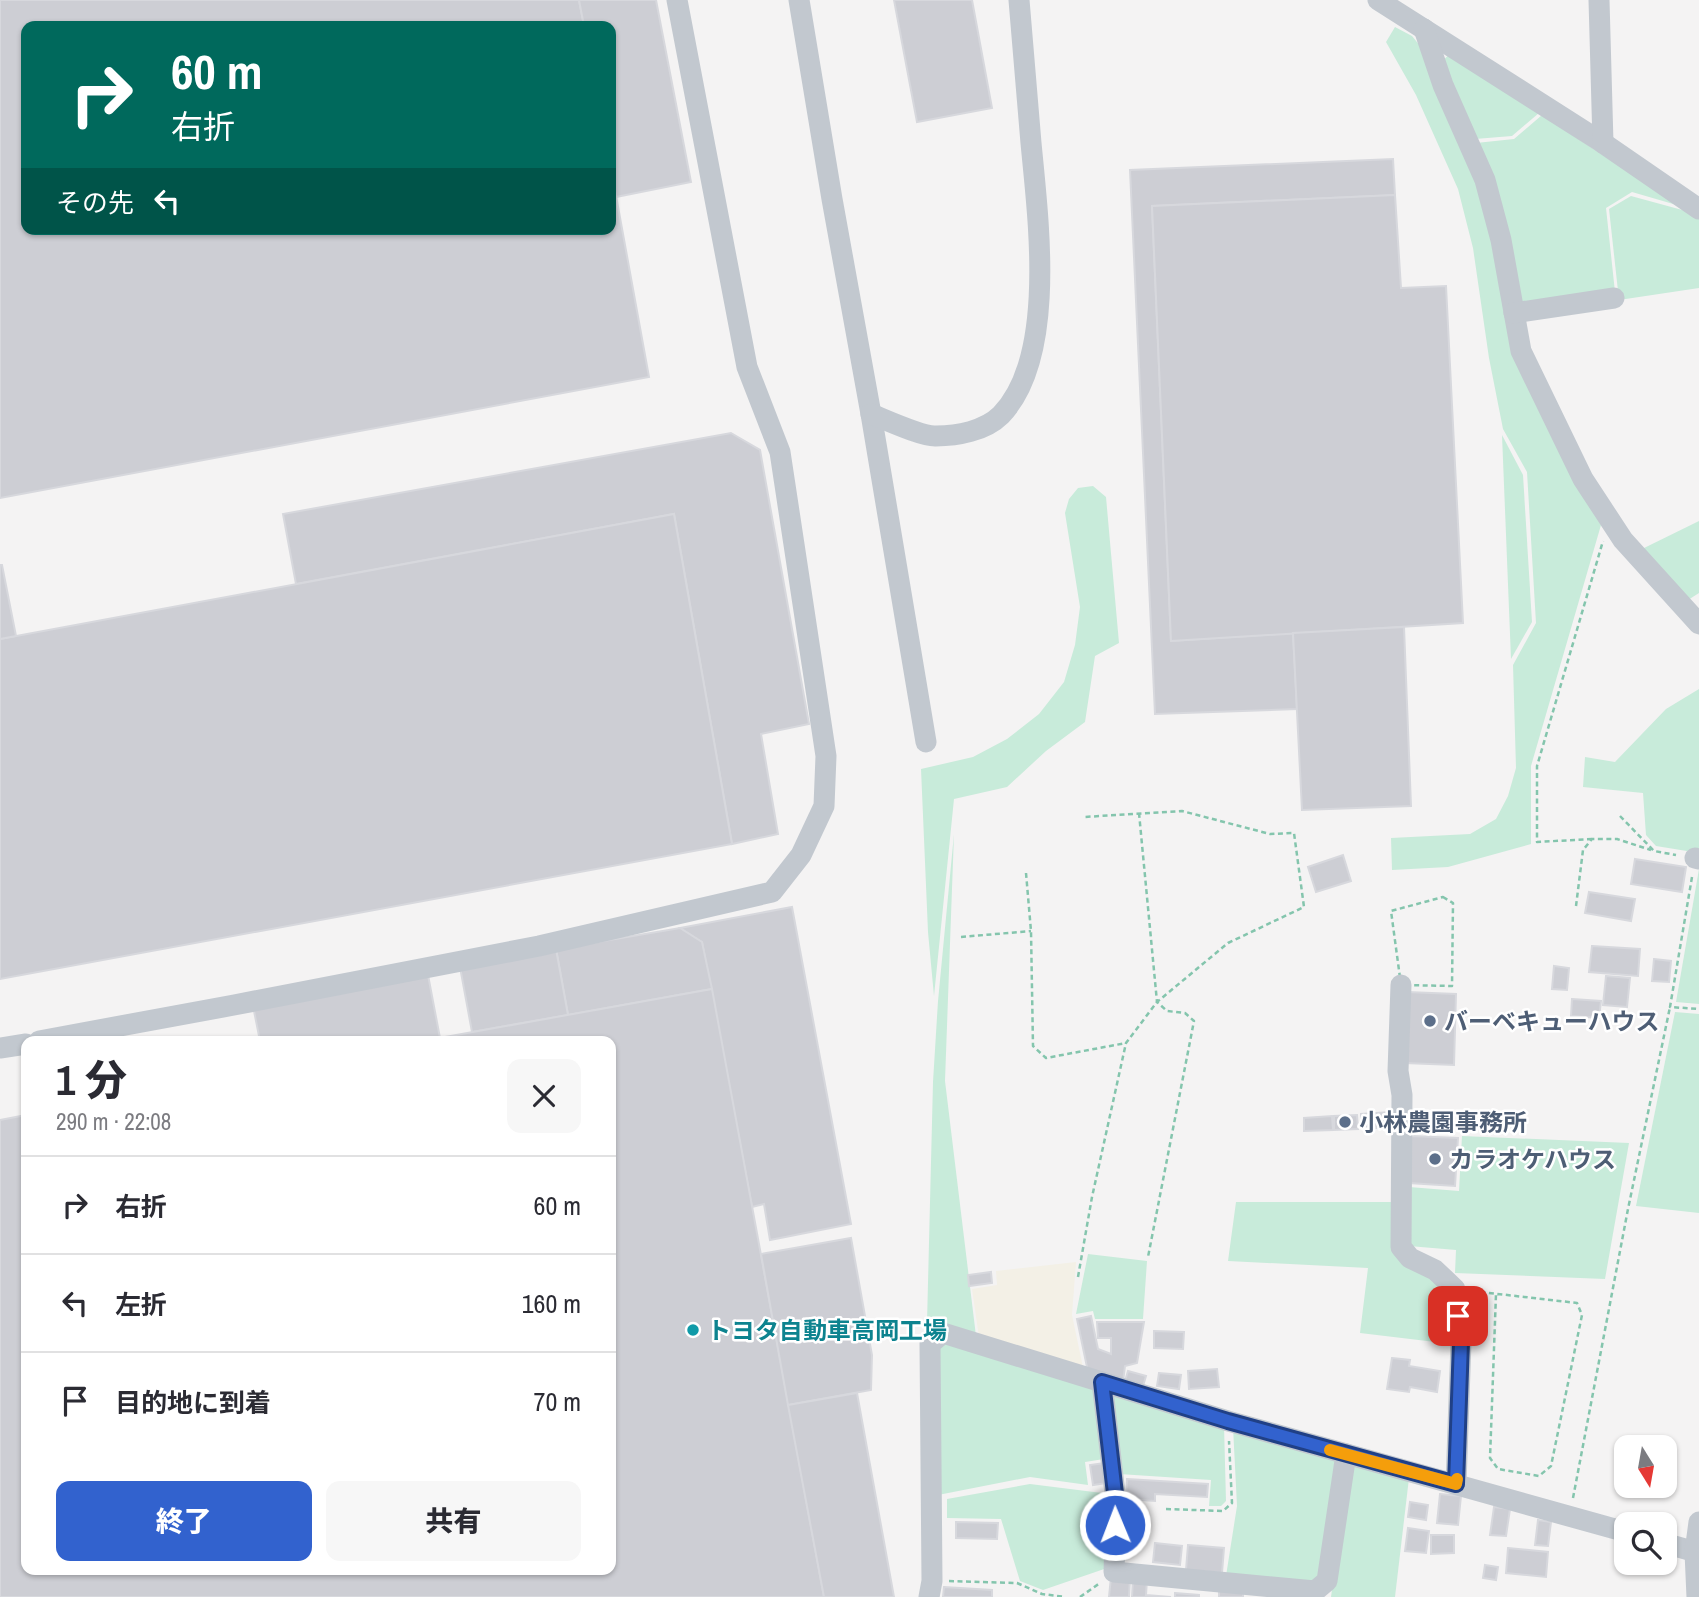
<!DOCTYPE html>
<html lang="ja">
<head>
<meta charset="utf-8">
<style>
  body { margin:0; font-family:"Archivo Narrow","Noto Sans JP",sans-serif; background:#f7f7f7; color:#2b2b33; height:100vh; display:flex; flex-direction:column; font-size:26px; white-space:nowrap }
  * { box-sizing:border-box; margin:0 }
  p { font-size:23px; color:#7c7c81 }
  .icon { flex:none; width:38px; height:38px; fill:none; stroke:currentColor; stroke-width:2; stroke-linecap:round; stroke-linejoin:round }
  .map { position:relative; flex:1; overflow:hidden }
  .panel { position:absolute; left:21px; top:1036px; width:595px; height:539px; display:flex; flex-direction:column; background:#fff; border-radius:14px; box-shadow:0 2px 5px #0004 }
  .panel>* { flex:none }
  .guide { position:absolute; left:21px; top:21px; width:595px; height:214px; border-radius:14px; box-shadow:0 2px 5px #0004; background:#00695c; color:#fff; overflow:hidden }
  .needle { width:46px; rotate:169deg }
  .tools { position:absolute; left:1614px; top:1435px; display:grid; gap:14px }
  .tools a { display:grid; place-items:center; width:63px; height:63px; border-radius:14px; background:#fff; box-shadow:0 2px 5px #0004; font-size:35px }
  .pin { position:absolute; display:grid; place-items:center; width:60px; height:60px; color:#fff; margin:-30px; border-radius:14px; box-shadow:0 4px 10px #0006 }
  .me { position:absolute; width:77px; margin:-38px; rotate:359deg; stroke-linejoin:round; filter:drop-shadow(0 0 5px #0008) }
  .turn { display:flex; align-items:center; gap:24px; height:147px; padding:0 35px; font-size:32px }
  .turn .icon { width:91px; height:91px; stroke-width:2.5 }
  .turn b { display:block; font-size:49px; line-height:60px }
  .then { display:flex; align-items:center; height:66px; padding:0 35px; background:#0003; gap:14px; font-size:26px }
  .round { display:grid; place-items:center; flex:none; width:74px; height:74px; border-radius:14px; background:#f7f7f7 }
  .head { display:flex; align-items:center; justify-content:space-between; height:119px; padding:0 35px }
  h1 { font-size:42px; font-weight:800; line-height:52px }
  .primary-button { display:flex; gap:14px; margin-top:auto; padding:14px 35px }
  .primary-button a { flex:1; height:80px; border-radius:14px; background:#3262ce; color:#fff; font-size:28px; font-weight:800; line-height:80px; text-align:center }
  .primary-button a+a { background:#f7f7f7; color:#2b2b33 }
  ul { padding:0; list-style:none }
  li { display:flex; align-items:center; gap:21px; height:98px; padding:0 35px; border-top:2px solid #e1e1e2 }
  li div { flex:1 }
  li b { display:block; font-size:26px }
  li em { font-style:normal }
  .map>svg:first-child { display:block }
  .green { fill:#c8ebda }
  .sand { fill:#f3f0e6 }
  .building { fill:#cdced4; stroke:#d7d8dd; stroke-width:2 }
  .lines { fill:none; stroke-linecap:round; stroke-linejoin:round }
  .path { stroke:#84c5ad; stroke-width:2.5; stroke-dasharray:5 3.5; stroke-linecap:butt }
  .minor { stroke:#c2c8cf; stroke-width:21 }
  .route-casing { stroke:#204086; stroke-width:18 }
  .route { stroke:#3262ce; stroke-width:12 }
  .slow { stroke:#f59e0b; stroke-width:12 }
  .service-dot { fill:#5c6f8a; stroke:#fff; stroke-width:2.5 }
  .culture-dot { fill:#0f9aa8; stroke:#fff; stroke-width:2.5 }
  .labels { text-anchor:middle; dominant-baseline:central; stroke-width:5; stroke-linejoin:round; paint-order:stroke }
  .service-label { font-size:24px; font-weight:bold; fill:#4e5e75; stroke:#fff; text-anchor:start }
  .culture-label { font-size:24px; font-weight:bold; fill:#0d838f; stroke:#fff; text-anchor:start }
</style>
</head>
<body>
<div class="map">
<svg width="1699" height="1597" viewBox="0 0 1699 1597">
  <rect width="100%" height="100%" fill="#f4f3f3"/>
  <g class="green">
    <polygon points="1395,27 1412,36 1421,47 1478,184 1494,241 1512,354 1601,525 1531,766 1531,844 1448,867 1392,870 1391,838 1470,834 1496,819 1508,796 1516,768 1513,665 1536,623 1527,472 1503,429 1489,358 1473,248 1458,189 1416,95 1386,42"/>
    <polygon points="1451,53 1539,113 1512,136 1475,139 1442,61"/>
    <polygon points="1542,115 1680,206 1632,192 1606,208 1615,292 1519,307 1476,143 1514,139"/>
    <polygon points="1631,196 1686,211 1699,217 1699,288 1619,300 1609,209"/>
    <polygon points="1502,435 1523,475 1532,622 1511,659"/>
    <polygon points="1093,486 1106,497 1119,643 1095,656 1085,722 1046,751 1007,787 954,799 934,996 928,932 921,769 973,757 1007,739 1039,714 1064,682 1075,645 1080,607 1065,513 1069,499 1078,488"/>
    <polygon points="1699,521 1699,593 1688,600 1642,549"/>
    <polygon points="1699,689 1699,853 1656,846 1646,835 1643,793 1583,787 1585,757 1615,762 1666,709"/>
    <polygon points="954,834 945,1081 976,1336 927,1323 933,1082 938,1001"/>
    <polygon points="1699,869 1699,1004 1676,1002"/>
    <polygon points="1675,1012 1699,1014 1699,1213 1636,1206"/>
    <polygon points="1462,1136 1629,1143 1605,1279 1455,1273 1456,1250 1409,1246 1409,1187 1459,1191"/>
    <polygon points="1236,1202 1394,1202 1393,1247 1433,1276 1449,1293 1452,1344 1360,1333 1368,1268 1228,1261"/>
    <polygon points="1088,1254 1147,1261 1143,1319 1095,1319 1093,1311 1076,1314"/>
    <polygon points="945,1343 1095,1389 1104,1459 1085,1462 1088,1485 1030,1477 938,1495 938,1347"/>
    <polygon points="1109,1391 1224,1425 1226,1501 1221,1506 1209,1506 1211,1480 1119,1474"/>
    <polygon points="1233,1427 1340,1459 1322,1577 1313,1585 1226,1576 1237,1506"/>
    <polygon points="1350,1462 1409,1478 1395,1597 1331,1597"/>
    <polygon points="1030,1484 1110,1494 1110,1567 1043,1590 1020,1581 1001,1519 947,1518 947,1499"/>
  </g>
  <polygon class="sand" points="1076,1262 1072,1315 1084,1372 979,1337 972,1289 997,1285 996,1271"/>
  <g class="building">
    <polygon points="0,0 579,0 584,26 26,26 26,229 611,229 611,168 649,377 0,498"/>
    <polygon points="579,0 656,0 691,182 616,197 611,168 611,26 584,26"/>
    <polygon points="894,0 972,0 992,108 917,122"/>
    <polygon points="1393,159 1395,195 1152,206 1171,641 1293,633 1297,709 1155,714 1130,170"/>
    <polygon points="1395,195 1401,288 1446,286 1463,623 1171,641 1152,206"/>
    <polygon points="731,433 760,450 809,724 761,734 778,834 732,844 674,514 296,584 283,514"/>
    <polygon points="674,514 732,844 0,979 0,639"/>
    <polygon points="0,565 2,565 16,636 0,639"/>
    <polygon points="1404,627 1411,806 1302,810 1293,633"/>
    <polygon points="1343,855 1351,881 1316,892 1308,867"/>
    <polygon points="1635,859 1686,867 1682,892 1631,884"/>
    <polygon points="1589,892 1635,899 1631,921 1585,913"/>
    <polygon points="792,907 851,1224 770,1240 764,1204 752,1207 702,942 680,928"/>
    <polygon points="680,928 702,942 712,989 568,1015 556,949"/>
    <polygon points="1592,946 1640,949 1638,976 1589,972"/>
    <polygon points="556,949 568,1015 472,1032 460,967"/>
    <polygon points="1654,959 1671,961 1669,982 1652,981"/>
    <polygon points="1554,966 1569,968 1567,990 1552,989"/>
    <polygon points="428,975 440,1038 423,1041 260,1041 253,1006"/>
    <polygon points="1606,976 1630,978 1627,1007 1603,1005"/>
    <polygon points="712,989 824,1597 0,1597 0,1120 26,1115 26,1570 611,1570 611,1041 423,1041"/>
    <polygon points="1407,992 1456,994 1454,1065 1405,1063"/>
    <polygon points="1572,999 1601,1001 1599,1018 1571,1016"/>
    <polygon points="1391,1112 1392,1127 1362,1129 1361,1114"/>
    <polygon points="1357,1115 1358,1129 1334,1130 1334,1116"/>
    <polygon points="1332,1116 1333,1130 1304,1131 1304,1118"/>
    <polygon points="1411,1136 1458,1138 1455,1186 1409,1183"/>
    <polygon points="851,1238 872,1355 871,1390 788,1405 761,1254"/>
    <polygon points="991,1272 992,1283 969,1286 968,1275"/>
    <polygon points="1091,1316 1098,1349 1111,1354 1111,1338 1098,1338 1097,1322 1144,1322 1137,1363 1125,1366 1123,1382 1088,1372 1077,1319"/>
    <polygon points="1154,1331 1184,1332 1183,1349 1154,1348"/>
    <polygon points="1392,1358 1410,1360 1409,1366 1440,1371 1437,1392 1410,1387 1409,1392 1387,1389"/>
    <polygon points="1217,1369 1219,1387 1189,1389 1188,1371"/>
    <polygon points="1128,1371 1146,1376 1143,1386 1125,1381"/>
    <polygon points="1159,1373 1181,1375 1179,1389 1157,1386"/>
    <polygon points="857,1393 894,1597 824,1597 788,1405"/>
    <polygon points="1105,1463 1107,1483 1093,1485 1090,1465"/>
    <polygon points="1127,1479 1208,1484 1207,1497 1155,1494 1155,1501 1126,1499"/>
    <polygon points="1440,1494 1461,1496 1458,1525 1437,1523"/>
    <polygon points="1410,1502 1428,1505 1426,1520 1408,1517"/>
    <polygon points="1494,1507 1510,1509 1506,1536 1490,1535"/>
    <polygon points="1538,1520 1551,1522 1548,1546 1535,1545"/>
    <polygon points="956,1522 998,1523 997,1539 956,1538"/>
    <polygon points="1408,1528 1429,1531 1426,1553 1405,1551"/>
    <polygon points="1431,1535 1454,1535 1454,1553 1431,1554"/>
    <polygon points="1155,1543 1182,1546 1180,1565 1153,1562"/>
    <polygon points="1188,1545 1224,1548 1222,1573 1186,1570"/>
    <polygon points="1508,1548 1548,1552 1546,1577 1506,1573"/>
    <polygon points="1485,1565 1498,1567 1496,1580 1483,1578"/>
    <polygon points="1111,1577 1130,1578 1129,1597 1109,1597"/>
    <polygon points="1133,1579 1147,1580 1146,1595 1171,1597 1132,1597"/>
    <polygon points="944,1587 992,1590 992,1597 943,1597"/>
    <polygon points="1219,1589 1243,1590 1243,1597 1219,1597"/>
    <polygon points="1175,1593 1199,1595 1199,1597 1175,1597"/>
  </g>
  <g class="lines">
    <g class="path">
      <polyline points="1139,813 1157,1002 1167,1011 1185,1013 1194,1021 1148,1257"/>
      <polyline points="1620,816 1654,851 1676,855"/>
      <polyline points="1592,839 1537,842 1537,766 1603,541"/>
      <polyline points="1026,873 1031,931 1033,1046 1046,1058 1126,1043"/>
      <polyline points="1692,877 1670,1007 1699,1009"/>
      <polygon points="1443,897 1453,903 1452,986 1401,985 1391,911"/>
      <polyline points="1576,906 1583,850 1592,839 1617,839 1651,850"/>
      <polyline points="961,937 1031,931"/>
      <polyline points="1078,1277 1092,1197 1126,1043 1157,1002 1228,943 1304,907 1294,833 1270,834 1182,811 1084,817"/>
      <polyline points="1472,1291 1577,1303 1582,1315 1551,1466 1539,1476 1498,1469 1490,1458 1496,1294"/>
      <polyline points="1573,1498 1628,1209 1670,1007"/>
      <polyline points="1166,1509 1223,1511 1232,1503 1229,1441"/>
      <polyline points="949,1581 1017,1583 1042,1594 1065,1597"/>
      <polyline points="1080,1597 1100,1583"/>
    </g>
    <g class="minor">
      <polyline points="799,0 832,199 871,414 926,742"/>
      <polyline points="1378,0 1603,143 1699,209"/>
      <polyline points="1599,0 1603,143"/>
      <polyline points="1424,29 1443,85 1485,180 1501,240 1521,351 1583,479 1623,540 1699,624"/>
      <polyline points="1514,313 1614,298"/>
      <path d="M871 414C886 420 923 437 936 436 957 436 985 431 1001 415 1057 357 1038 218 1031 143 1027 95 1023 48 1019 0"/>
      <polyline points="1695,858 1699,859"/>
      <polyline points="1401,985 1398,1071 1402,1095 1401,1247 1410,1258 1435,1270 1455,1289 1461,1342 1456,1484"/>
      <polyline points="39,1041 234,1005 539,946 772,892 801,855 824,806 826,756 780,452 747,367 677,0"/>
      <polyline points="0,1048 26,1044"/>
      <polyline points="1102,1382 1116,1502 1114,1572 1315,1591 1327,1581 1346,1454"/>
      <polyline points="1664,1543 1699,1553"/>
      <polyline points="929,1597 932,1581 930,1344 943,1333 1228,1421 1626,1532"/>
      <polyline points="1697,1597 1695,1552 1699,1522"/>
    </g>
  </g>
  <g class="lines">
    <defs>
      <polyline id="route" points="1115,1525 1116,1502 1102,1382 1228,1421 1456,1484 1461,1342 1458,1316"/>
    </defs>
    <use href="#route" class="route-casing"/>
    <use href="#route" class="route"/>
    <polyline class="slow" points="1330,1450 1456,1484 1457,1479"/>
  </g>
  <g class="service-dot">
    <circle cx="1430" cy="1021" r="7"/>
    <circle cx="1345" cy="1122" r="7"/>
    <circle cx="1435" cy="1159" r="7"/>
  </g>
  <circle class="culture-dot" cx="693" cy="1330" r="7"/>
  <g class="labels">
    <g class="service-label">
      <text x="1444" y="1021">バーベキューハウス</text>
      <text x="1359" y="1122">小林農園事務所</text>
      <text x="1449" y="1159">カラオケハウス</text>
    </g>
    <g class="culture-label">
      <text x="707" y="1330">トヨタ自動車高岡工場</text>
    </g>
  </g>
</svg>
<div class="tools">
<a><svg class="needle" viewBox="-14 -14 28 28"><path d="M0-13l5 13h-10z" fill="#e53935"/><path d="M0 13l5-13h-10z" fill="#7c7c81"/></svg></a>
<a><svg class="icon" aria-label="search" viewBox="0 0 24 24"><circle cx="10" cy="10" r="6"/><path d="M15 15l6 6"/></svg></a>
</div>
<div class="pin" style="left:1458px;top:1316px;background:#d93025"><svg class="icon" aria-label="arrive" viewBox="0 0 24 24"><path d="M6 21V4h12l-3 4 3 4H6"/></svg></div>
<svg class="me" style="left:1115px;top:1525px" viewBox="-20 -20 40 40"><circle r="17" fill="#3262ce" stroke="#fff" stroke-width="3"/><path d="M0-11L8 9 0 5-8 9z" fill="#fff"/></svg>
<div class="guide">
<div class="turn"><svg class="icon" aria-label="right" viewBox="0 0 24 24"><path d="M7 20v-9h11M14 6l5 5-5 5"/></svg><div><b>60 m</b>右折</div></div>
<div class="then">その先<svg class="icon" aria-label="left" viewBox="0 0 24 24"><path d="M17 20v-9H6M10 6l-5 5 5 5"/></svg></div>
</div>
<section class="panel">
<div class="head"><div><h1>1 分</h1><p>290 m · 22:08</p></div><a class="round"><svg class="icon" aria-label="close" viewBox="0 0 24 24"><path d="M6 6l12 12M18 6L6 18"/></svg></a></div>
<ul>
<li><svg class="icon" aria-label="right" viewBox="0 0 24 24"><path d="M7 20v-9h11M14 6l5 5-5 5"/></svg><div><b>右折</b></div><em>60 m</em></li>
<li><svg class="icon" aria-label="left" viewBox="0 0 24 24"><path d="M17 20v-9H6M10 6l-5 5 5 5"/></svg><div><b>左折</b></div><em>160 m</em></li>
<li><svg class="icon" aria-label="arrive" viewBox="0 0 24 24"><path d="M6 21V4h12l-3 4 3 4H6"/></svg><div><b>目的地に到着</b></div><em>70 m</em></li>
</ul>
<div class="primary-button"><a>終了</a><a>共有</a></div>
</section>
</div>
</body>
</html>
